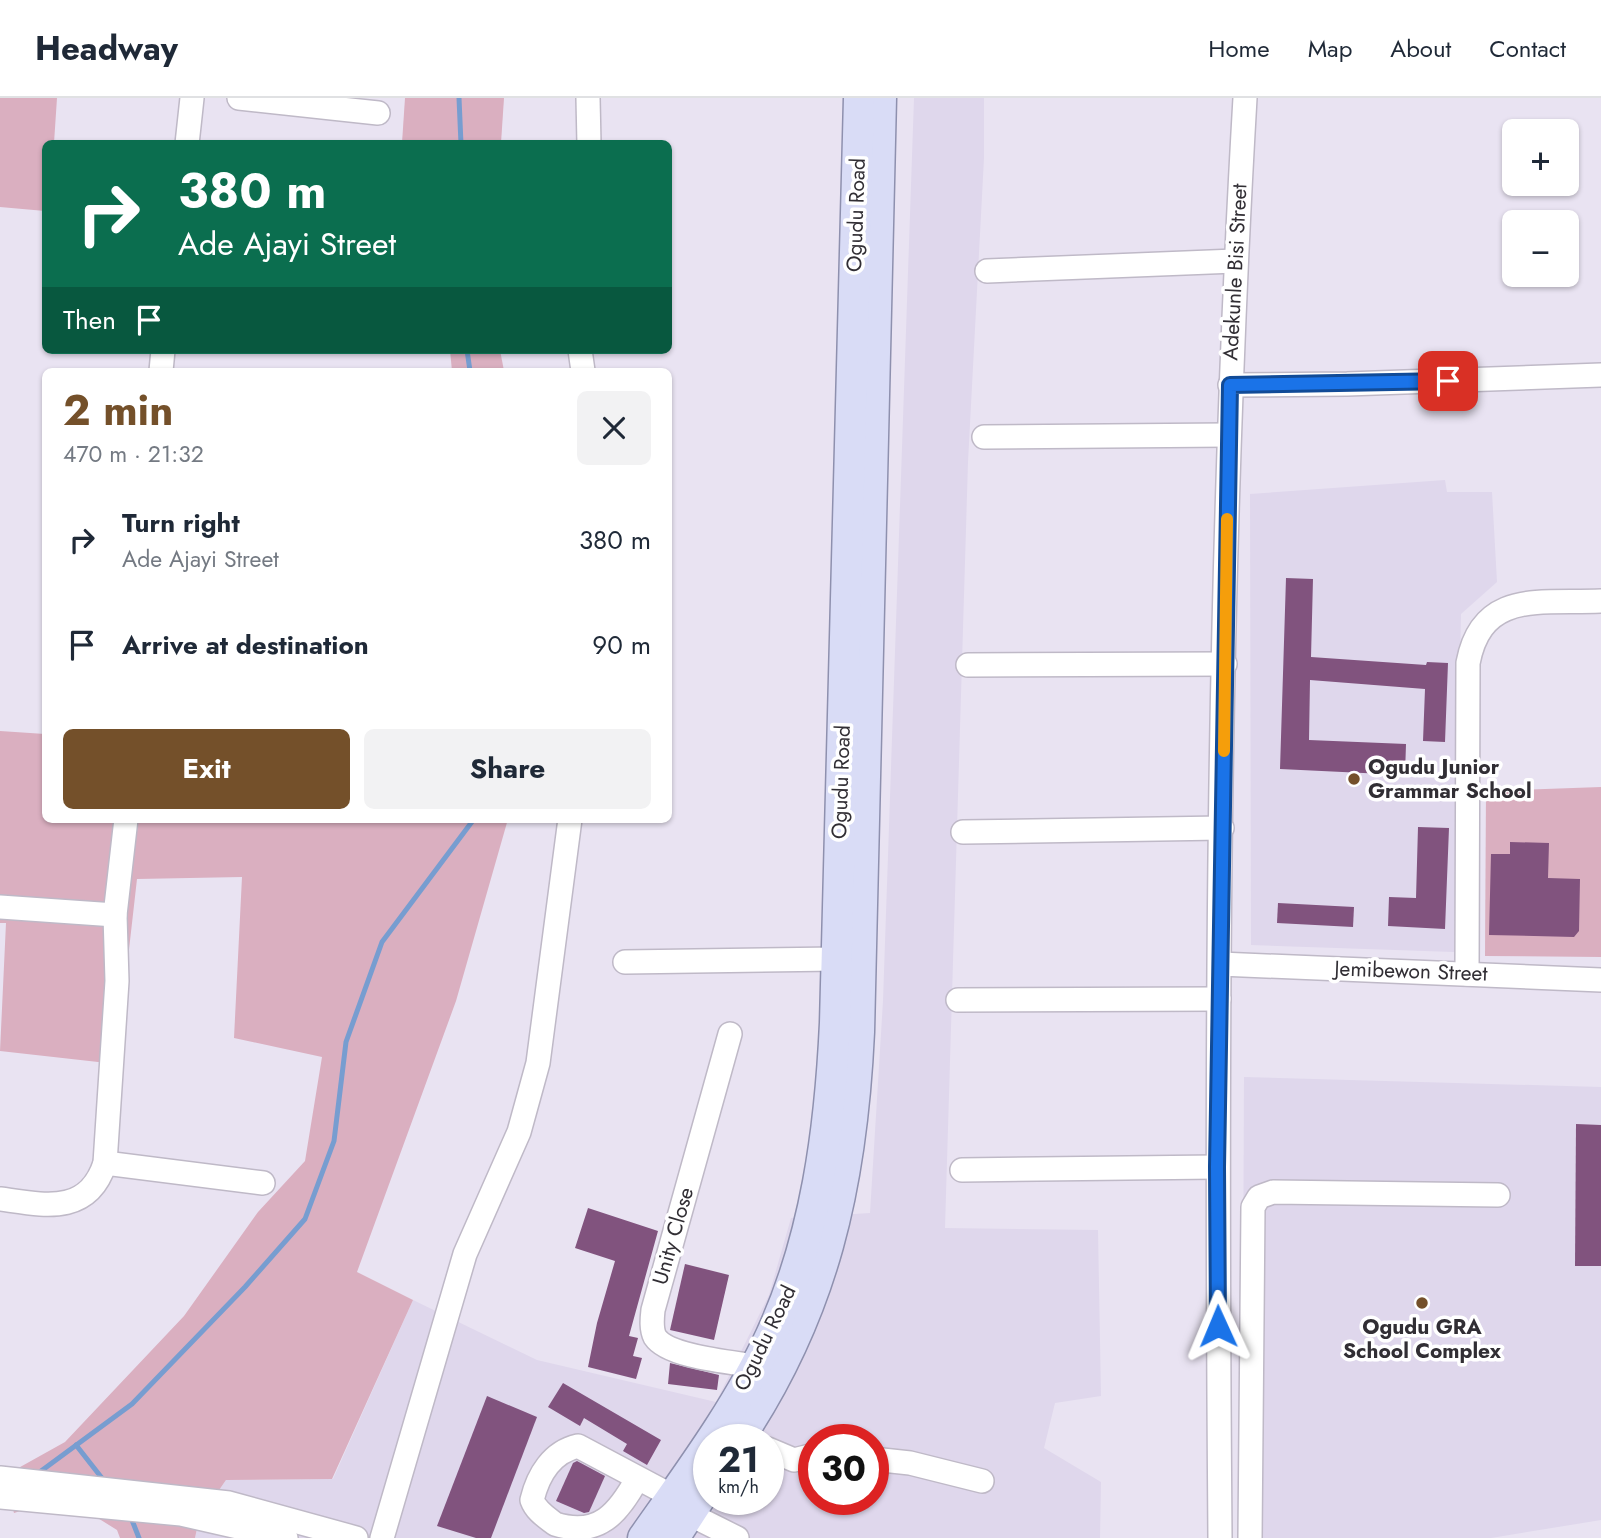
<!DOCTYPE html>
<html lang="en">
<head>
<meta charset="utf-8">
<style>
  body { margin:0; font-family:Jost,sans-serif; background:#f2f2f3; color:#1f2937; height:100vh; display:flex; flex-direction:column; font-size:26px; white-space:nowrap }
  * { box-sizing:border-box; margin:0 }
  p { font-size:23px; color:#747a83 }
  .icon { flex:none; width:38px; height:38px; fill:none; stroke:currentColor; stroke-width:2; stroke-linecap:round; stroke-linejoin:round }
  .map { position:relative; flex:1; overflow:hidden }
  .side { position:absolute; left:42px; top:270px; width:630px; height:455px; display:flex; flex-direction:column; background:#fff; border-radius:10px; box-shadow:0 2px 5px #0004 }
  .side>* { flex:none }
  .guide { position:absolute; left:42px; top:42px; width:630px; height:214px; border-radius:10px; box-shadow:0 2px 5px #0004; background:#0b6e4f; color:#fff; overflow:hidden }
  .controls { position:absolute; left:1502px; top:21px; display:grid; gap:14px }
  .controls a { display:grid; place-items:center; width:77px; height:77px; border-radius:10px; background:#fff; box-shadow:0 2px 5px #0004; font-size:35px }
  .speed { position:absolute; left:693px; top:1326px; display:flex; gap:14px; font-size:35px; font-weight:700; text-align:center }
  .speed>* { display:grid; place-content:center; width:91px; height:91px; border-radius:50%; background:#fff; box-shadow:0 2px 5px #0004; line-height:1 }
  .speed small { font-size:18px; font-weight:400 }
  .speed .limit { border:10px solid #d22; background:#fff; color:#111 }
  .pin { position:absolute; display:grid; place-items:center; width:60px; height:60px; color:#fff; margin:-30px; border-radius:14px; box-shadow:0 4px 10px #0006 }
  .me { position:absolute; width:77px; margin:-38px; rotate:359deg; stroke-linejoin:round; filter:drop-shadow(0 0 5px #0008) }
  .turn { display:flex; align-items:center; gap:24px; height:147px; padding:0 21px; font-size:32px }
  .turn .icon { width:91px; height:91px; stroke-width:2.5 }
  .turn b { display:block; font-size:49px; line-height:60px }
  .then { display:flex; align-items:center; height:66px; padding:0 21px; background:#0003; gap:14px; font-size:26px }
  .round { display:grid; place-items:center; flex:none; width:74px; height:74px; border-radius:10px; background:#f2f2f3 }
  .headline { display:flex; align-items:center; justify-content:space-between; height:119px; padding:0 21px }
  h1 { font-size:42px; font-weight:700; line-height:52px; color:#74502a }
  .cta { display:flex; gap:14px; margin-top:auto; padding:14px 21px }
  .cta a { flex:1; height:80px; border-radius:10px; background:#74502a; color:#fff; font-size:28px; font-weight:700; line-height:80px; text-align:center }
  .cta a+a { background:#f2f2f3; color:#1f2937 }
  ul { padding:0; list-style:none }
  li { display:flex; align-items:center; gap:21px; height:105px; padding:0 21px }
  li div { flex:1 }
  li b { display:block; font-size:26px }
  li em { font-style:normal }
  header { display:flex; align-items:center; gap:42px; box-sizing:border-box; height:98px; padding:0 35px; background:#fff; border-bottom:2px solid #e0e1e3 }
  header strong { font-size:33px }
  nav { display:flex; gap:38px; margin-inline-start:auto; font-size:24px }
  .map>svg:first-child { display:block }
  .built { fill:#dfd7ec; fill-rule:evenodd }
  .green { fill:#daafc0 }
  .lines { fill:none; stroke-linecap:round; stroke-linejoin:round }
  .stream { stroke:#779dd0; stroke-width:5 }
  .building { fill:#81537e }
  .minor-casing { stroke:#bfb9c7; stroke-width:26 }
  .major-casing { stroke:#8e90ae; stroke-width:33 }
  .minor { stroke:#fff; stroke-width:23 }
  .major { stroke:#d9dcf6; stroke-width:30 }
  .route-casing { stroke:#114b97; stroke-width:18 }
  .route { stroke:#1a73e8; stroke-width:12 }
  .slow { stroke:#f59e0b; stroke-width:12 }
  .poi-dot { fill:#74502a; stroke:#fff; stroke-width:2.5 }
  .labels { text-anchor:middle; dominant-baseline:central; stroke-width:7; stroke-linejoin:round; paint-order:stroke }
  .street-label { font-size:21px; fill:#312e34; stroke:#fff }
  .poi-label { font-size:21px; font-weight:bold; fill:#312e34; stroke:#fff; text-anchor:start }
</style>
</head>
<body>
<header>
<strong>Headway</strong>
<nav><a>Home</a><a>Map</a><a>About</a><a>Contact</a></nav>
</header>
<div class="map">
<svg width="1601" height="1440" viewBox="0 0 1601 1440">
  <rect width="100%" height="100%" fill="#e9e3f2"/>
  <g class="built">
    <path d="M914 0H984V60L968 364 945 1130 1098 1132 1101 1298 1055 1305 1044 1350 1101 1384 1100 1440H195L199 1421 226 1382 333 1381 413 1202 537 1262 716 1304 769 1197 791 1120 870 1115 883 903ZM709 1342H768V1402H709ZM814 1342H873V1402H814Z"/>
    <polygon points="1445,382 1447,394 1492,394 1497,484 1461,516 1454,854 1251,847 1250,396"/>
    <polygon points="1244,979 1601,989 1601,1422 1491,1440 1242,1440"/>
  </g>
  <g class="green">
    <polygon points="0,0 57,0 54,45 46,46 45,113 0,109"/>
    <polygon points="405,0 504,0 501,45 402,45"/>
    <polygon points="450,252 500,252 504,273 452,273"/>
    <polygon points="0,633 45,636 46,721 508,721 456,903 357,1174 413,1202 332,1381 226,1382 199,1421 195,1440 120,1440 117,1432 64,1399 14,1415 4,1378 65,1344 184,1218 258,1114 305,1063 322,959 234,940 242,779 137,781 116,966 0,953 6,825 0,825"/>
    <polygon points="1601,689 1601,859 1485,858 1486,693"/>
  </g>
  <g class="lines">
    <g class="stream">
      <polyline points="459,0 461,46"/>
      <polyline points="467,252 470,273"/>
      <polyline points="76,1347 105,1384"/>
      <polyline points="37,1376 132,1306 245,1189 305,1121 334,1043 346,944 382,844 474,721"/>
      <polyline points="130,1417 139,1440"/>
    </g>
  </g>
  <g class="building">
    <polygon points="1286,480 1313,481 1311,559 1426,567 1427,564 1448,565 1445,644 1423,643 1425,591 1310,582 1309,642 1406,646 1405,677 1280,671"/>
    <polygon points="1418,729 1449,730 1445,831 1388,828 1389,799 1416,800"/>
    <polygon points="1510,744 1549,745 1548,780 1580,781 1579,833 1574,839 1489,837 1491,756 1510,756"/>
    <polygon points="1278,805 1354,809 1353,829 1277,825"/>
    <polygon points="1576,1026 1601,1027 1601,1168 1575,1168"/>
    <polygon points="588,1110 658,1133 629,1238 638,1240 633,1258 642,1260 636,1281 588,1269 597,1225 615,1163 575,1150"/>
    <polygon points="685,1166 729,1177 714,1242 670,1232"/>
    <polygon points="670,1265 719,1277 717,1292 668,1286"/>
    <polygon points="563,1285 661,1342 647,1367 623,1353 627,1346 584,1320 580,1328 548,1309"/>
    <polygon points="487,1298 537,1319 491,1440 476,1440 437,1428"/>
    <polygon points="577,1363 605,1378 589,1414 584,1415 556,1403 573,1365"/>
  </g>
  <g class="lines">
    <defs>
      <g id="minor">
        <polyline points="239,0 378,15"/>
        <polyline points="588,0 589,46"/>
        <polyline points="187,46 192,0"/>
        <polyline points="987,173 1235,163"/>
        <polyline points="580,252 583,273"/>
        <polyline points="161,273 163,252"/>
        <polyline points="1230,287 1347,286 1601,277"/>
        <polyline points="984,339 1228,337"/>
        <polyline points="968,567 1225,566"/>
        <polyline points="963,734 1222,730"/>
        <polyline points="0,809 115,817"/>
        <polyline points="625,864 836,861"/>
        <polyline points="1220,866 1601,882"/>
        <path d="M1467 876 1468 565C1482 491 1541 506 1601 503"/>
        <polyline points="958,902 1219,901"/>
        <path d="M730 936 653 1212C652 1221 651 1231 655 1239 668 1259 731 1264 755 1268"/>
        <polyline points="105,1065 263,1085"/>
        <polyline points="962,1072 1217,1069"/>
        <path d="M0 1101C44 1107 88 1118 105 1065L117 883 115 817 126 721"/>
        <polyline points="768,1351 794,1362 814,1357"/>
        <polyline points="873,1361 910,1365 982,1383"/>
        <polyline points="0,1380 229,1405 356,1440"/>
        <path d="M637 1381C619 1414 599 1440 555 1426 546 1419 536 1413 532 1402 538 1377 552 1354 578 1348L672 1398"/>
        <polyline points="0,1399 181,1416 286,1440"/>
        <polyline points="689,1416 737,1440"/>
        <polyline points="382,1440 465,1156 519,1034 538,965 570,721"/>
        <path d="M1220 1440C1216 960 1217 479 1245 0"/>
        <polyline points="1250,1440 1253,1109 1259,1099 1273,1094 1498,1097"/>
      </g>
      <g id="major">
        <path d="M738 1342C824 1214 852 1086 859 934L881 0"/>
        <path d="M643 1440C688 1376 738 1309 771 1237 816 1139 830 1032 835 925L859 0"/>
        <polyline points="674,1440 709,1386"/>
      </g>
    </defs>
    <use href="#minor" class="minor-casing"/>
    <use href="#major" class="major-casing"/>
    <use href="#minor" class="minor"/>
    <use href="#major" class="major"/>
  </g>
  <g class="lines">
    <defs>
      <polyline id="route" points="1218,1228 1217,1069 1230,287 1448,283"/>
    </defs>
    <use href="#route" class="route-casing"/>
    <use href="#route" class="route"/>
    <polyline class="slow" points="1224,653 1227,421"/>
  </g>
  <g class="poi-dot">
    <circle cx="1354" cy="681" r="7"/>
    <circle cx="1422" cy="1205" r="7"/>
  </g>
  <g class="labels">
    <g class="street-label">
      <text transform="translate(856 117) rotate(-88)">Ogudu Road</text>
      <text transform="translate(1235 174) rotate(-87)">Adekunle Bisi Street</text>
      <text transform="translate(841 684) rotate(-88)">Ogudu Road</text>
      <text transform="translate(1411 873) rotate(2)">Jemibewon Street</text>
      <text transform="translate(673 1138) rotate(-74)">Unity Close</text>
      <text transform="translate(765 1240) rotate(-64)">Ogudu Road</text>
    </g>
    <g class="poi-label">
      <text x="1368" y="669">Ogudu Junior<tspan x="1368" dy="24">Grammar School</tspan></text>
      <text x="1422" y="1229" text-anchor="middle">Ogudu GRA<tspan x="1422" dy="24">School Complex</tspan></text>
    </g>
  </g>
</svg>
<div class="controls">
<a>+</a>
<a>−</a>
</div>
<div class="speed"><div>21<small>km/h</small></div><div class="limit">30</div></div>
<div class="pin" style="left:1448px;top:283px;background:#d93025"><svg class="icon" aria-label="arrive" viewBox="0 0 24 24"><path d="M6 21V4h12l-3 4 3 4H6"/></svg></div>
<svg class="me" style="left:1218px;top:1228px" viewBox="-20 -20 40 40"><path d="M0-17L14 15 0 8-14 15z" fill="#1a73e8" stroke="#fff" stroke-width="4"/></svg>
<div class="guide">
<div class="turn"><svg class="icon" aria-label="right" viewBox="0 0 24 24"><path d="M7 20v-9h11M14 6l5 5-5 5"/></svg><div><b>380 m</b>Ade Ajayi Street</div></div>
<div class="then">Then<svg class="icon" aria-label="arrive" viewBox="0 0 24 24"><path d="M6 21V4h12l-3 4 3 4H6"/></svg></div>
</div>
<section class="side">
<div class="headline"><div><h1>2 min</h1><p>470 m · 21:32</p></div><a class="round"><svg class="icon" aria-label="close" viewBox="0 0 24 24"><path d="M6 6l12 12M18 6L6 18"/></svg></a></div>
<ul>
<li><svg class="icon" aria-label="right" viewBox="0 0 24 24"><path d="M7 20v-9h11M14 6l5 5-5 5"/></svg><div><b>Turn right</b><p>Ade Ajayi Street</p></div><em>380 m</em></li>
<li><svg class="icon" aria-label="arrive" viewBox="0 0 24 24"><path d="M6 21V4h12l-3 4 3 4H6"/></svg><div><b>Arrive at destination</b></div><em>90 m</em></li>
</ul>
<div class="cta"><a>Exit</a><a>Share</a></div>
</section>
</div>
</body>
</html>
